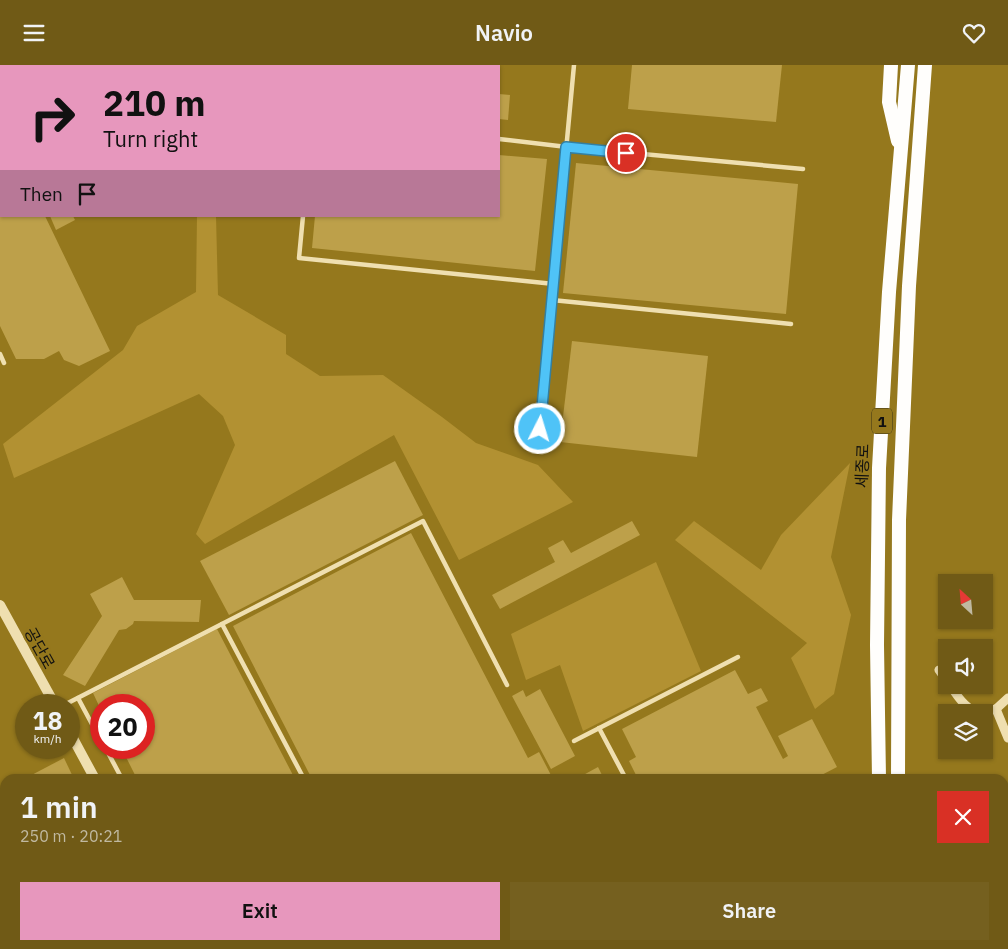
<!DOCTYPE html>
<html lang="en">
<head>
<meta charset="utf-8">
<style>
  body { margin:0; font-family:"IBM Plex Sans","Noto Sans KR",sans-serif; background:#75601f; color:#f1f3f6; height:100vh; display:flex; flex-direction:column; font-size:19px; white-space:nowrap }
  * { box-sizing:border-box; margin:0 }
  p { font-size:16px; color:#c0b9a1 }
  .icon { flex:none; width:28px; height:28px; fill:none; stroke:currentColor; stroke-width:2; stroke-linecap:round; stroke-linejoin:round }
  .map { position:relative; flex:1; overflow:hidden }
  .drawer { position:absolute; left:0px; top:709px; width:1009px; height:176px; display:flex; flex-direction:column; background:#705a16; border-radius:15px 15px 0 0; box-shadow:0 1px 4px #0004 }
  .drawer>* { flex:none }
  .guide { position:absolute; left:0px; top:0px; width:500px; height:152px; box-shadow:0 1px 4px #0004; background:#e797bd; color:#111; overflow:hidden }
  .needle { width:32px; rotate:334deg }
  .buttons { position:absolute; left:938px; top:509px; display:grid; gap:10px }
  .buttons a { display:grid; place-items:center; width:55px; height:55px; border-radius:0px; background:#705a16; box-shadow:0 1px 4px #0004; font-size:25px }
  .speed { position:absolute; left:15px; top:629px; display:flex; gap:10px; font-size:25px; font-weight:700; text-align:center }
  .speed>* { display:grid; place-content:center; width:65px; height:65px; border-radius:50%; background:#705a16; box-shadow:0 1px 4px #0004; line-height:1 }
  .speed small { font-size:12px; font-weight:400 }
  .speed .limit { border:8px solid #d22; background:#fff; color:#111 }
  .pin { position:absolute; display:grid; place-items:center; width:42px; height:42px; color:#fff; margin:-21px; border:2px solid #fff; border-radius:50%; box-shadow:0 1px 5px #0007 }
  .me { position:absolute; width:55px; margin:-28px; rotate:5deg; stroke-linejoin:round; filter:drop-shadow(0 0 4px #0008) }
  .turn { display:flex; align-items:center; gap:18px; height:105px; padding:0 20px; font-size:22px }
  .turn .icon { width:65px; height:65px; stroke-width:2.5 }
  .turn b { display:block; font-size:35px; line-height:42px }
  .then { display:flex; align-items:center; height:48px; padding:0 20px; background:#0003; gap:10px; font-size:19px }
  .round { display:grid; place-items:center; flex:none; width:52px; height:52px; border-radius:0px; background:#75601f }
  .head { display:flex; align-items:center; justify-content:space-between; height:85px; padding:0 20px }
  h1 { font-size:30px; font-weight:600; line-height:38px }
  .action { display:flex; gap:10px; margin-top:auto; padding:10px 20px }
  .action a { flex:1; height:58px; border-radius:0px; background:#e797bd; color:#111; font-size:20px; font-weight:600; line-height:58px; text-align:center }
  .action a+a { background:#75601f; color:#f1f3f6 }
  header { display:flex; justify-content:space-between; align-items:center; height:65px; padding:0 20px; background:#705a16; font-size:22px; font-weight:600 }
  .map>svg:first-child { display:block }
  .green { fill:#b29132 }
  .building { fill:#bda04a }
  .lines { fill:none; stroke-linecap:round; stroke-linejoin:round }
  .service { stroke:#efdfb0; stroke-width:4.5 }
  .minor { stroke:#efdfb0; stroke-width:9 }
  .tertiary { stroke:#efdfb0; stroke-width:10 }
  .trunk { stroke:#fffefc; stroke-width:14 }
  .route-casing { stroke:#337fa1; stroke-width:12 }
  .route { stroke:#4fc3f7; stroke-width:9 }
  .labels { text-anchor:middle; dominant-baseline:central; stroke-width:4.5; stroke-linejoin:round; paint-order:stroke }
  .shield { fill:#95781d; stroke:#393015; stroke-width:1 }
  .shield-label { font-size:15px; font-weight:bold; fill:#111 }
  .street-label { font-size:16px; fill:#111; stroke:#95781d }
</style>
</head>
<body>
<header><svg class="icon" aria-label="menu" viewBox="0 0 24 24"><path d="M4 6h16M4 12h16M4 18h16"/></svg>Navio<svg class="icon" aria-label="heart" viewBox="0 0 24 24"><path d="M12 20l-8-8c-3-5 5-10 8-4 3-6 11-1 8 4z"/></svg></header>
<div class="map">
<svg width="1008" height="884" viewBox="0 0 1008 884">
  <rect width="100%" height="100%" fill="#95781d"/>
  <g class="green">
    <polygon points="197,151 216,151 218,230 286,270 286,289 320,311 383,310 442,352 476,378 538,400 573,437 459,495 394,370 205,479 196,469 235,380 223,351 199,329 14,413 3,379 123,285 137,261 196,227"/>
    <polygon points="850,398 831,492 851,550 834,629 815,644 791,593 807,578 675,475 694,456 761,505 781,470"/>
    <polygon points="656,497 701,606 583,666 560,600 526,615 511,569"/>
  </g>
  <g class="building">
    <polygon points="632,0 782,0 776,57 628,44"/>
    <polygon points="499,29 510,30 508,55 499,54"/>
    <polygon points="499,90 547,94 535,206 312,183 315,151 499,151"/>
    <polygon points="576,98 798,119 786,249 563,228"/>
    <polygon points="0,151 45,151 110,286 79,301 64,295 59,286 44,294 16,294 0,261"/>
    <polygon points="50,151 73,151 75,155 56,165"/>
    <polygon points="572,276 708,291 697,392 560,377"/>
    <polygon points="395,396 423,450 229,550 200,496"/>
    <polygon points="632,456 640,470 500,544 492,530 555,497 548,483 563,475 571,488"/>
    <polygon points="411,468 528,693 539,687 553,714 312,714 233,561"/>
    <polygon points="122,512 134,535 201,535 199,557 134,556 133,559 126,564 119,565 85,621 63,610 102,551 90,529"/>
    <polygon points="217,564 295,714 137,714 121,682 144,682 144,640 101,640 101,645 93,628"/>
    <polygon points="735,605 748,629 761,623 768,636 756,642 783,694 788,691 778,671 812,654 837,702 814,714 638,714 629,696 636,692 622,664"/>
    <polygon points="540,624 575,691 551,704 512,631 523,625 526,632"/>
    <polygon points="64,693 74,714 24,714"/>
    <polygon points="598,702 604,714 576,714"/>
    <polygon points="5,754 5,880 18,880 11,884 0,884 0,757"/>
    <polygon points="29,880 176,880 178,884 31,884"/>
    <polygon points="237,880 290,880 282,884 239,884"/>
  </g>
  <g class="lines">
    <g class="service">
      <polyline points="78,0 79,1"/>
      <polyline points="499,74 567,82 803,104"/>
      <polyline points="303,151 299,193 554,219"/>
      <polyline points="552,235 791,259"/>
      <polyline points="0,289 4,298"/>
      <polyline points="540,364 574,0"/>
      <polyline points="222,559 304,714"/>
      <polyline points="78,633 101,676"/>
      <polyline points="64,640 423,456 507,620"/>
      <polyline points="599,663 626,714"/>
      <polyline points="574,676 738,592"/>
      <polyline points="105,682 122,714"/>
      <polyline points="391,880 393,884"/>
      <polyline points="310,884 317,880"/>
      <polyline points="491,884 499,880"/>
    </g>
    <g class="minor">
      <polyline points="939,605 946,615"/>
      <path d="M950 620C956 629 964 642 975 646 981 648 990 645 996 644L1008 673"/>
      <polyline points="996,644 1008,633"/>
    </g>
    <g class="tertiary">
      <polyline points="126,0 127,1"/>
      <polyline points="191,1 194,0"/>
      <polyline points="0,97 1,97"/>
      <polyline points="0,540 55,640"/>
      <polyline points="69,666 95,714"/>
      <polyline points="186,880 188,884"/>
    </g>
    <g class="trunk">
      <polyline points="891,0 889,37 898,76"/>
      <polyline points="879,714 877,580 879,403 889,227 908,0"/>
      <polyline points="898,714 899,455 909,221 925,0"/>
      <polyline points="781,880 781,884"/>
      <polyline points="882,884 882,880"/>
      <polyline points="897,884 897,880"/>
      <polyline points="976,884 977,880"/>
    </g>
  </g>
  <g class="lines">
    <defs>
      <polyline id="route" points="540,364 566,82 626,88"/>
    </defs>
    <use href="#route" class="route-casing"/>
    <use href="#route" class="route"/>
  </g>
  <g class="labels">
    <rect class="shield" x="872" y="343.5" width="20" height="25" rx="4"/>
    <g class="shield-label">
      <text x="882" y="356">1</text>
    </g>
    <g class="street-label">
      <text transform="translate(862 401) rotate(-88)">세종로</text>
      <text transform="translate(40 583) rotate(61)">공단로</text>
    </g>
  </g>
</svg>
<div class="buttons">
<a><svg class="needle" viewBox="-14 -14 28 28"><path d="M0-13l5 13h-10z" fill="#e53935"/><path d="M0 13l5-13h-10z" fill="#c0b9a1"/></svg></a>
<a><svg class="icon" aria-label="sound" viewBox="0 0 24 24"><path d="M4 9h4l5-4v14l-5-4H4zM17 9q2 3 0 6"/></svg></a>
<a><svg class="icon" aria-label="layers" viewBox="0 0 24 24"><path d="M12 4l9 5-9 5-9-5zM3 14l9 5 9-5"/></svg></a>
</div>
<div class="speed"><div>18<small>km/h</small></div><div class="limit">20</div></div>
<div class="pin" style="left:626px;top:88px;background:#d93025"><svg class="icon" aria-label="arrive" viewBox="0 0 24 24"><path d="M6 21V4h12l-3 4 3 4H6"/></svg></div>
<svg class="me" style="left:540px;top:364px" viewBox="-20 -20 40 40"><circle r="17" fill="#4fc3f7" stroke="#fff" stroke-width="3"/><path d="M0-11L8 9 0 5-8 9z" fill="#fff"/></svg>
<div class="guide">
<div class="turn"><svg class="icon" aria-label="right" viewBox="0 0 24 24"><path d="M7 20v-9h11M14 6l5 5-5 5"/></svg><div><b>210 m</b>Turn right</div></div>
<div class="then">Then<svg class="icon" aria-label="arrive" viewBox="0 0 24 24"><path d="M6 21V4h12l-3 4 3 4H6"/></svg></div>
</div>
<section class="drawer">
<div class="head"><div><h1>1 min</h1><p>250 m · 20:21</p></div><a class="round" style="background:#d93025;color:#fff"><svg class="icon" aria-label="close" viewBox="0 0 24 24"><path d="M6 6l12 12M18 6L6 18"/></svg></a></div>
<div class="action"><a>Exit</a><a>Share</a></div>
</section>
</div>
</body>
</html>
